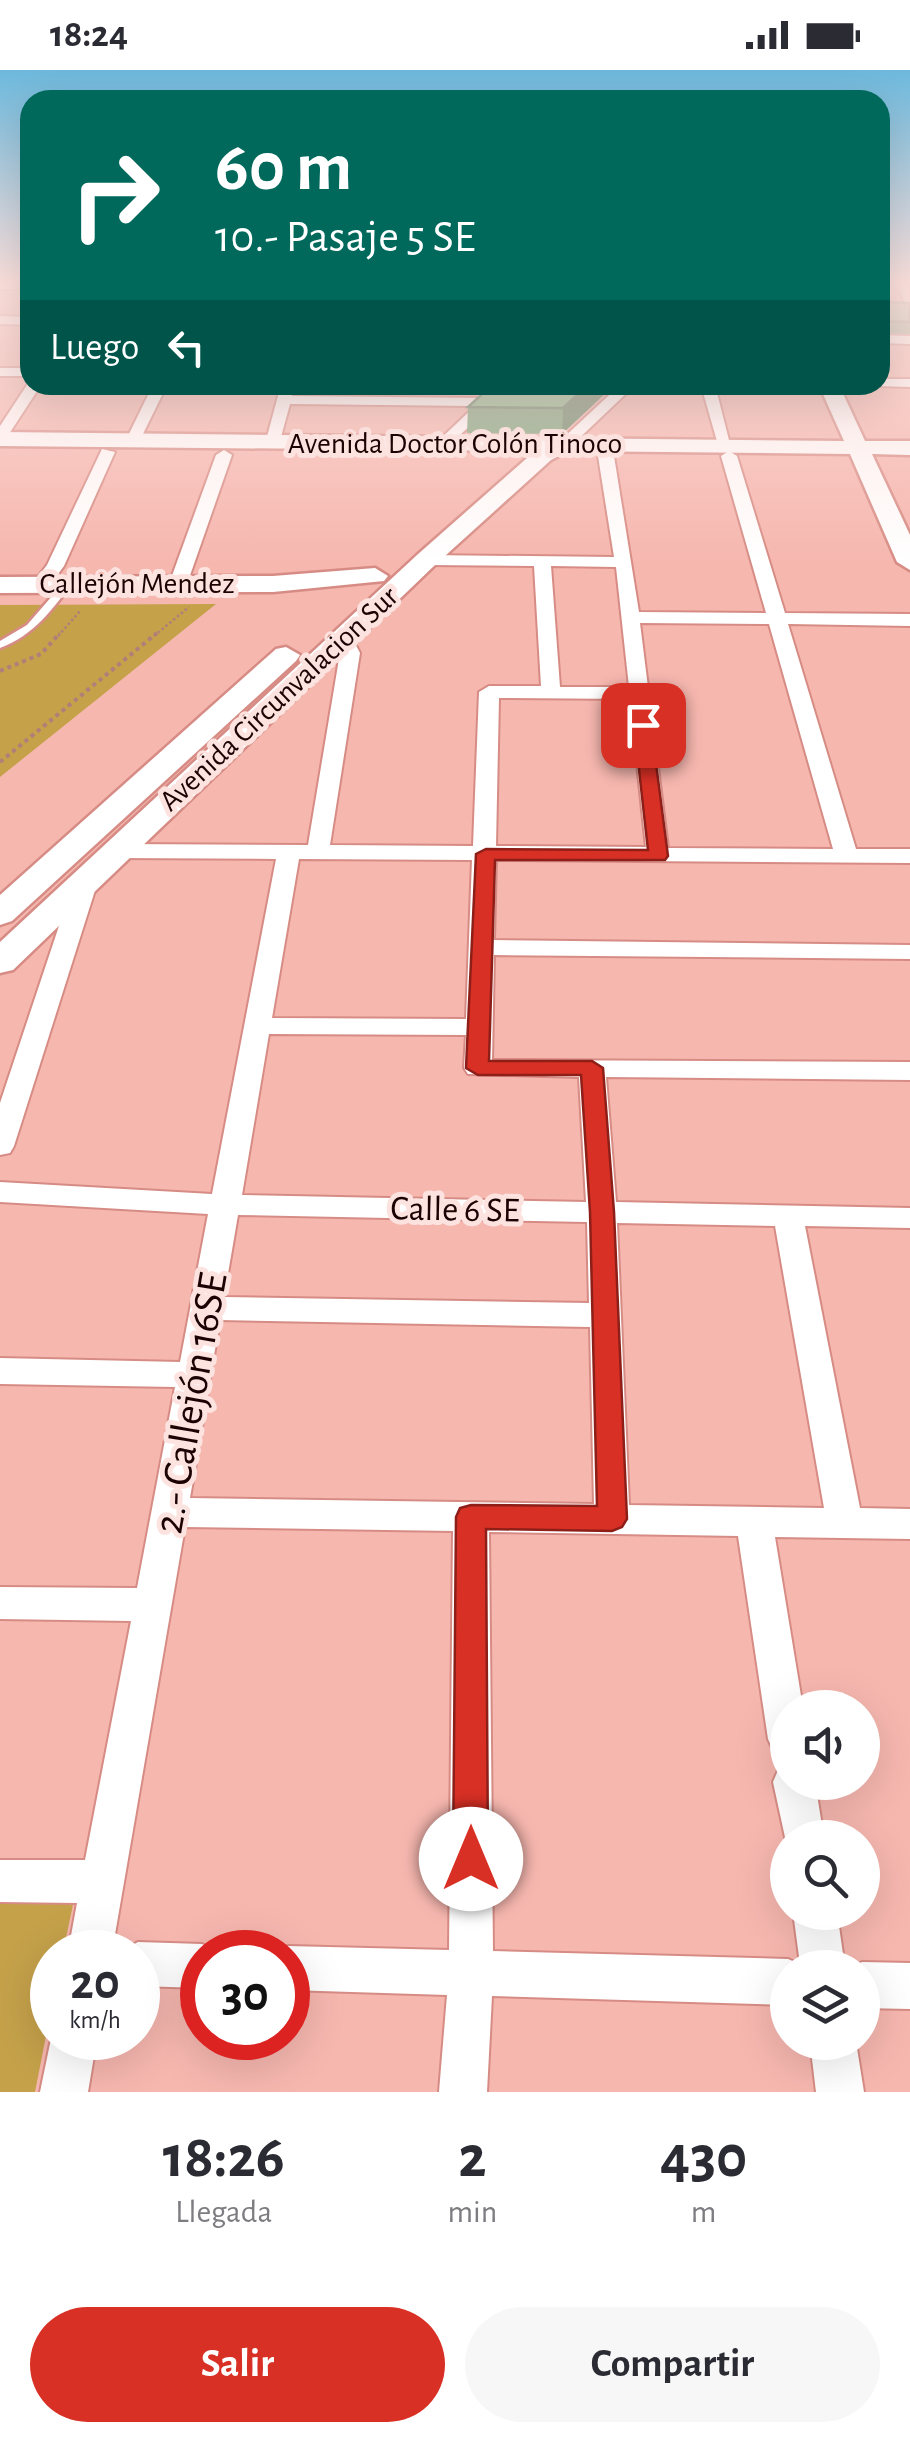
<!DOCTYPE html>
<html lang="es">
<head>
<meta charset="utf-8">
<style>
  body { margin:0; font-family:"Alegreya Sans",sans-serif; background:#f7f7f7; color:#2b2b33; height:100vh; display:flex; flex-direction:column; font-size:38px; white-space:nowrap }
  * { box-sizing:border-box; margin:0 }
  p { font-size:32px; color:#7c7c81 }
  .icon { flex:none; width:55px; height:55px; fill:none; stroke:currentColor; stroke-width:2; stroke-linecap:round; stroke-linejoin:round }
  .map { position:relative; height:2022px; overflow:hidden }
  .details { display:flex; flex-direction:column; background:#fff; flex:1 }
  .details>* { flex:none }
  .top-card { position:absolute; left:20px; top:20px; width:870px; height:305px; border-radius:30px; box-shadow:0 10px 40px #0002; background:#00695c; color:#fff; overflow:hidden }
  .fabs { position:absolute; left:770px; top:1620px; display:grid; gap:20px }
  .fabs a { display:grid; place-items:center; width:110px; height:110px; border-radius:50%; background:#fff; box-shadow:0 10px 40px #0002; font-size:50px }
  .speed { position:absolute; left:30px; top:1860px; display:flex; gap:20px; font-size:50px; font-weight:700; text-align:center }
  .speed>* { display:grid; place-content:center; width:130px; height:130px; border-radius:50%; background:#fff; box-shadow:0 10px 40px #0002; line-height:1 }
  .speed small { font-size:25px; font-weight:400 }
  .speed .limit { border:15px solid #d22; background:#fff; color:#111 }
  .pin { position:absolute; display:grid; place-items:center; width:85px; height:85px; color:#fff; margin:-42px; border-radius:20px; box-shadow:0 5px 15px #0006 }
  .me { position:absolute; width:110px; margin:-55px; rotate:0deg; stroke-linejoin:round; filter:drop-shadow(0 0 8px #0008) }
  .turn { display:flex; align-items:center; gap:35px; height:210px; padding:0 30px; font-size:45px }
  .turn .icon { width:130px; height:130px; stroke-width:2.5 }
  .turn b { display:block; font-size:70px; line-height:85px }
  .then { display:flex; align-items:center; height:95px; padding:0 30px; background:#0003; gap:20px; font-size:38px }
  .eta { display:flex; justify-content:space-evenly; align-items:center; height:170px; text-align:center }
  .eta b { font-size:60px; font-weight:700; line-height:70px }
  .primary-button { display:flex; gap:20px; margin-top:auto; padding:20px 30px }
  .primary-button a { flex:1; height:115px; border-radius:60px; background:#d93025; color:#fff; font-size:40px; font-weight:700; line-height:115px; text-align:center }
  .primary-button a+a { background:#f7f7f7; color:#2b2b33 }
  .status { display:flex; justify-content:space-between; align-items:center; height:70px; padding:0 50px; background:#fff; direction:ltr }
  .status svg { height:28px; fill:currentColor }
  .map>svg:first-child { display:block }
  .green { fill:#c5a14a }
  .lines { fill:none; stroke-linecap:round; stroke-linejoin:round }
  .lane-casing { stroke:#d68c84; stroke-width:5 }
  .street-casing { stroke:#d68c84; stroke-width:4 }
  .secondary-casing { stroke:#d68c84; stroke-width:5 }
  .path-far1 { stroke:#b17e79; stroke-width:2.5; stroke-dasharray:2.5 2.5; stroke-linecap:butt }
  .path { stroke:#b17e79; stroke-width:4; stroke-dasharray:4 4; stroke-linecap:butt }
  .lane { fill:#fff; fill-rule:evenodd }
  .street { fill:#fff; fill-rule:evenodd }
  .secondary { fill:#fff; fill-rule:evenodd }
  .wall { fill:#71a075 }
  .shaded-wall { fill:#5c825f }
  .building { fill:#83ba88; stroke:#5c825f; stroke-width:2.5 }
  .route { fill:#d93025; stroke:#8d1f18; stroke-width:2.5 }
  .labels { text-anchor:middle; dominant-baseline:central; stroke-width:10; stroke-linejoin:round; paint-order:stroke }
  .far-street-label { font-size:30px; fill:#1c0303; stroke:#fce3e0 }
  .street-label { font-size:35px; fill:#1c0303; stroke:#fce3e0 }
  .near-street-label { font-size:42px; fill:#1c0303; stroke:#fce3e0 }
</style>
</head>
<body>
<div class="status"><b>18:24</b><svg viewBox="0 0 49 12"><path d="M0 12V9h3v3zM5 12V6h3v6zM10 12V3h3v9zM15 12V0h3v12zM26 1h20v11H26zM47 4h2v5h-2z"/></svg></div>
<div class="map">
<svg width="910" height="2022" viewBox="0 0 910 2022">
  <rect width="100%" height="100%" fill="#f6b7af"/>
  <g class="green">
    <polygon points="216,534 0,707 0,535"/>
    <polygon points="0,1827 74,1830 63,1882 52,1882 52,1935 35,2022 0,2022"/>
  </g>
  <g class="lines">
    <defs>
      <path id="lane" d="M66 510 73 512C53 539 33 566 0 578V571L27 555Z"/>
      <g id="street">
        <polygon points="896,210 908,210 910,235 904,231"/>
        <rect x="0" y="211" width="30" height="8"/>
        <polygon points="0,246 30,247 30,255 0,254"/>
        <polygon points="880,265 910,266 910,274 880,273"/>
        <rect x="0" y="298" width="30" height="8"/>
        <polygon points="880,309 910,309 910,317 875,316 880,315"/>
        <polygon points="29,312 41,315 5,370 0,371 0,356"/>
        <polygon points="153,315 167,315 139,372 127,375 125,372"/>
        <polygon points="281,315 295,315 292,326 485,328 499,315 514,315 447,377 435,374 475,336 290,334 279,374 272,378 265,374"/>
        <polygon points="620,315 635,315 570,377 560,377 560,371"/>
        <polygon points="701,315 715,315 731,378 718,375"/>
        <polygon points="102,379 115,382 64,496 49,516 37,516 34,512 47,495"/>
        <polygon points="224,380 232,385 187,514 184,518 172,518 169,514 216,385"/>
        <path d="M606 381 614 386 639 542 766 543 721 386 729 381 737 386 785 543 910 544V556L788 554 856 779H910V793L496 790 494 870 910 875V889L494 885 492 990 910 992V1010L606 1007 616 1132 910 1138V1158L805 1156 860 1438 910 1439V1469L775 1467 803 1638H788V1687L774 1682 768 1669 738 1466 489 1462 493 1881 788 1889 800 1894 793 1842H837L845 1898H788V1935L492 1926 487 2022H439L447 1925 288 1920V1882H272L288 1876 449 1880 453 1461 185 1457 112 1882H68L77 1833 0 1832V1790H85L131 1551 0 1549V1517L137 1518 175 1317 0 1314V1288L180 1292 208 1144 0 1132V1112L212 1124 276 789 118 788 107 781 118 774 308 775 340 583 334 568 343 562 350 564 360 583 330 775 473 776 479 622 489 616H541L534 496 426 495 417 490 426 485 614 487 598 386ZM551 496 616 497 629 617H560ZM640 553 769 554 833 779 668 778ZM499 628 630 629 646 777 496 776ZM299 789 472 790 466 949 272 948ZM269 964 466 965 464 998 468 1004 579 1007 586 1132 242 1125ZM238 1145 587 1152 589 1233 224 1227ZM617 1153 775 1156 824 1438 629 1435ZM220 1250 590 1257 594 1434 190 1428Z"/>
        <polygon points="86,804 98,811 14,1076 10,1083 0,1085 0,1033 74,811"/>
        <polygon points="788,1695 788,1712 815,1712 824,1768 788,1768 788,1781 773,1712 779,1698"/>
        <polygon points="138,1872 202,1874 219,1882 202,1882 202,1918 138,1916 138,1882 120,1882"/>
        <polygon points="862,1892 910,1893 910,1939 862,1938 862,1898 850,1898"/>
        <polygon points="52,1964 52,1968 97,1968 88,2022 40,2022"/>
        <polygon points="810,1972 856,1972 864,2022 816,2022"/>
      </g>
      <g id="secondary">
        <polygon points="819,315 839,315 865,371 910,371 910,385 872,384 910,465 910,500 897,492 850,384 568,381 551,390 435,495 13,900 0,903 0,872 417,485 535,381 0,376 0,362 844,371"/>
        <polygon points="375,498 388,506 384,511 273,522 0,523 0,507 273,506"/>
        <polygon points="286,577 300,585 296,591 12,851 0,855 0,825 276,579"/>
      </g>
    </defs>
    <use href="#lane" class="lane-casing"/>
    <use href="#street" class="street-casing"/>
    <use href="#secondary" class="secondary-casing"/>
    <g class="path-far1">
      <polyline points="58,566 81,540"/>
      <polyline points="154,566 189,537"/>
    </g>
    <g class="path">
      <polyline points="0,601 41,584 60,563"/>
      <polyline points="0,692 157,563"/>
    </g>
    <use href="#lane" class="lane"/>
    <use href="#street" class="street"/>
    <use href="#secondary" class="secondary"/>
  </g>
  <g class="wall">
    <polygon points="880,229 882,232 910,233 910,264 880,263"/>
    <polygon points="492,315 610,315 610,319 562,364 467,363 468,337"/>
  </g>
  <polygon class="shaded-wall" points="588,315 610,315 610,319 562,364 563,338"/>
  <g class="building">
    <polygon points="880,229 882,232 910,233 910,252 880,251"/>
    <polygon points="492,315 588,315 563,338 468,337"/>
  </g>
  <linearGradient id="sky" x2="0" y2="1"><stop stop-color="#6db9dd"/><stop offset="0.43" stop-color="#fbdfdb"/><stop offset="1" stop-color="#fbdfdb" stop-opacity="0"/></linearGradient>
  <rect width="910" height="493" fill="url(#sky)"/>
  <polygon class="route" points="643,650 651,655 668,786 665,790 495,790 489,991 592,991 603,998 614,1142 627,1449 622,1457 612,1461 486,1459 488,1789 483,1801 471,1807 458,1801 453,1789 456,1447 460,1438 471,1435 597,1436 590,1142 581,1005 478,1005 466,998 476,784 486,779 648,780 634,655"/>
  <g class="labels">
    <g class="far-street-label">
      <text x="455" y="374">Avenida Doctor Colón Tinoco</text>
      <text x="137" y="514">Callejón Mendez</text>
      <text transform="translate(279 629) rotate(-43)">Avenida Circunvalacion Sur</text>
    </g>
    <g class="street-label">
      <text transform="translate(455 1140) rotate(1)">Calle 6 SE</text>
    </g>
    <g class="near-street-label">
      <text transform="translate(191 1333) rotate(-80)">2.- Callejón 16SE</text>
    </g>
  </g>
</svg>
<div class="fabs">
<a><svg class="icon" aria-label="sound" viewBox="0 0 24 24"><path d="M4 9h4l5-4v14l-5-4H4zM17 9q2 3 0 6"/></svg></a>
<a><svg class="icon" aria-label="search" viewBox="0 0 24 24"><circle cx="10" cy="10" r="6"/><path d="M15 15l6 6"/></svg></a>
<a><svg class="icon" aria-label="layers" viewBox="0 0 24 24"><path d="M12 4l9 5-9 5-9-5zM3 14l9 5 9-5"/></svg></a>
</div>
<div class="speed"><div>20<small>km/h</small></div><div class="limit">30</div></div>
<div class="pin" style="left:643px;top:655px;background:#d93025"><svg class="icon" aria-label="arrive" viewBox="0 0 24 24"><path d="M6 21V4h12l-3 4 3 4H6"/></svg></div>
<svg class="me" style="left:471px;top:1789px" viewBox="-20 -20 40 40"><circle r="19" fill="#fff"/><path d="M0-13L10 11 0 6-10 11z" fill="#d93025"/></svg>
<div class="top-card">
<div class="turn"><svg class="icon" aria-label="right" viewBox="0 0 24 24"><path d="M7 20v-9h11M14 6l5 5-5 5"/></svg><div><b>60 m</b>10.- Pasaje 5 SE</div></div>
<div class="then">Luego<svg class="icon" aria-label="left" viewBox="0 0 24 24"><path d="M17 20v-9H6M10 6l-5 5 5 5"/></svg></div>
</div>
</div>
<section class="details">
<div class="eta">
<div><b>18:26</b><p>Llegada</p></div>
<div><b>2</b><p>min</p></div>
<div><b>430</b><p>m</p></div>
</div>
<div class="primary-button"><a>Salir</a><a>Compartir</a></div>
</section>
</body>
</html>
